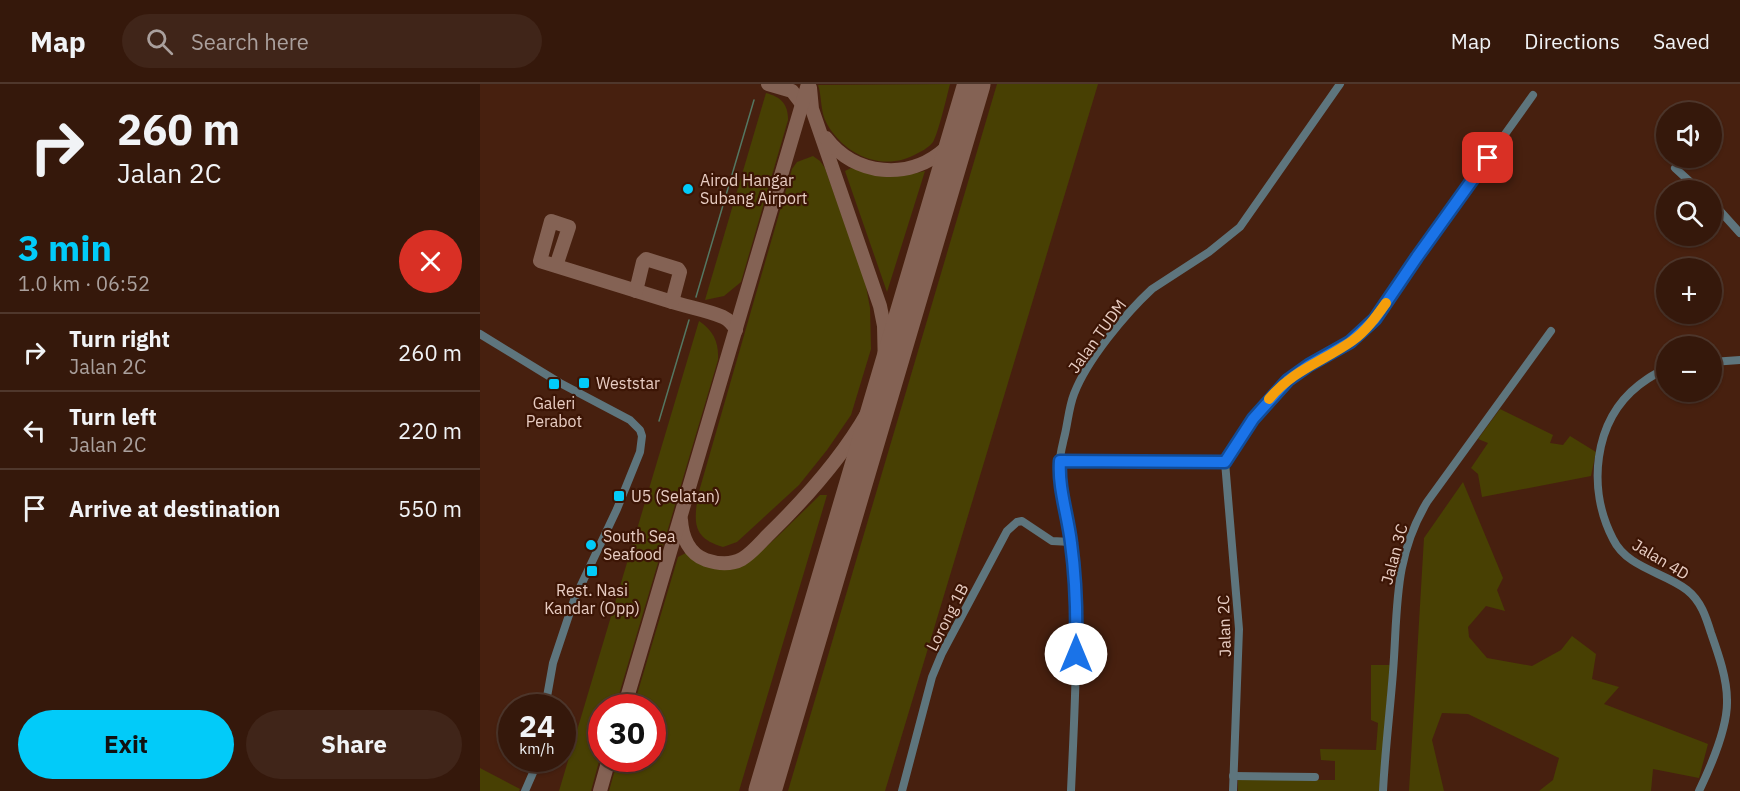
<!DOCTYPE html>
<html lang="en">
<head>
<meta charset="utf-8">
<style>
  body { margin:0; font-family:"IBM Plex Sans",sans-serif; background:#402519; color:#f1f3f6; height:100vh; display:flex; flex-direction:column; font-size:22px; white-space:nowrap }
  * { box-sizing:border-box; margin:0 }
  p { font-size:20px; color:#aaa09d }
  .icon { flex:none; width:33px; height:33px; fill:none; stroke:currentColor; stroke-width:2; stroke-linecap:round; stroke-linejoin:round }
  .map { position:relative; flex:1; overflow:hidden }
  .drawer { display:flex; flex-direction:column; background:#35180b; width:480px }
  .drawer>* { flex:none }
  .guide { background:#35180b; color:#f1f3f6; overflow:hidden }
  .controls { position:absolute; left:1176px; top:18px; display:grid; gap:12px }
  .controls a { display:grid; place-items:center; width:66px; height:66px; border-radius:50%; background:#35180b; box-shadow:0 2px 4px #0004,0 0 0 2px #4f372c; font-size:30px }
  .speed { position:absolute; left:18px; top:610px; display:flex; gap:12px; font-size:30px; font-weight:700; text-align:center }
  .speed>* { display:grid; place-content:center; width:78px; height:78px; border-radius:50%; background:#35180b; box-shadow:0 2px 4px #0004,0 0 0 2px #4f372c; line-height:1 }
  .speed small { font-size:15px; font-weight:400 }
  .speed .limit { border:9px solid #d22; background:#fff; color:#111 }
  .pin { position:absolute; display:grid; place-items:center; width:51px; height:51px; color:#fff; margin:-26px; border-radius:12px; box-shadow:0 3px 9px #0006 }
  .me { position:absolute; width:66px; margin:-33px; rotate:0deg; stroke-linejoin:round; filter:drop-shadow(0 0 4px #0008) }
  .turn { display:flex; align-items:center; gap:21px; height:126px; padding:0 18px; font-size:27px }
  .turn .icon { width:78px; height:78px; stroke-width:2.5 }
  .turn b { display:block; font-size:42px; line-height:51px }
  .round { display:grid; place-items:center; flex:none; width:63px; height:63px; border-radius:32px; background:#402519 }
  .overview { display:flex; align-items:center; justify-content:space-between; height:102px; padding:0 18px }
  h1 { font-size:36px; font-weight:700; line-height:45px; color:#02cbf9 }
  .action { display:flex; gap:12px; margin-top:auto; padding:12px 18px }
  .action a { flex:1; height:69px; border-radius:36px; background:#02cbf9; color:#111; font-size:24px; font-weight:700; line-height:69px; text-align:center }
  .action a+a { background:#402519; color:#f1f3f6 }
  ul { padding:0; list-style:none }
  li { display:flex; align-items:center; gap:18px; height:78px; padding:0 18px; border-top:2px solid #4f372c }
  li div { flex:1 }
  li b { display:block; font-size:22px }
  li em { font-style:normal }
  header { display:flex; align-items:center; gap:36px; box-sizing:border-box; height:84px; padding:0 30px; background:#35180b; border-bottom:2px solid #4f372c }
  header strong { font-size:28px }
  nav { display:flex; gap:33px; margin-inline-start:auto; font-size:21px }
  .search { width:420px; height:54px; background:#402519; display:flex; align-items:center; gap:15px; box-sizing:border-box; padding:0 21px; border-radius:33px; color:#aaa09d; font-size:22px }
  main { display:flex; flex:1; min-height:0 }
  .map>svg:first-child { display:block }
  .green { fill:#484003 }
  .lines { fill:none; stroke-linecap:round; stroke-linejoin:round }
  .stream { stroke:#547762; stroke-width:1.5 }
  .taxiway { stroke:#846254; stroke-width:14 }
  .runway { stroke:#846254; stroke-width:33 }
  .minor { stroke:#5e757d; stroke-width:8 }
  .route-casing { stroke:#114b97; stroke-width:15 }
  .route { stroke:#1a73e8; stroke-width:10 }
  .slow { stroke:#f59e0b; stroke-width:10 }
  .poi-dot { fill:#02cbf9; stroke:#3c1505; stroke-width:2 }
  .labels { text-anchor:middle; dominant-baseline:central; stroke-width:4.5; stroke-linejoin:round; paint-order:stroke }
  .poi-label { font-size:16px; fill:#e8cdc3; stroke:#3c1505; text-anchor:start }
  .street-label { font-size:16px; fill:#e8cdc3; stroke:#3c1505 }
</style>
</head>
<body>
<header>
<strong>Map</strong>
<div class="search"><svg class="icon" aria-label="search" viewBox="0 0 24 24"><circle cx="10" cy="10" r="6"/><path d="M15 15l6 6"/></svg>Search here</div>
<nav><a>Map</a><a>Directions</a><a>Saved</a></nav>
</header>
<main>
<section class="drawer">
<div class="guide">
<div class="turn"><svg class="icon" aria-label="right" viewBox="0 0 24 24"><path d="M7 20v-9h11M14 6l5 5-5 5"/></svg><div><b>260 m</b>Jalan 2C</div></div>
</div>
<div class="overview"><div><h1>3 min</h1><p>1.0 km · 06:52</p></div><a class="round" style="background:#d93025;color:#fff"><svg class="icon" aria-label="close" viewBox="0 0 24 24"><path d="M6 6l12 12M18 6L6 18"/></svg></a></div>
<ul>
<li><svg class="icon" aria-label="right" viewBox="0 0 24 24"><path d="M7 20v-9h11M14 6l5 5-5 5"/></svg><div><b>Turn right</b><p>Jalan 2C</p></div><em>260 m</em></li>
<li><svg class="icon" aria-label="left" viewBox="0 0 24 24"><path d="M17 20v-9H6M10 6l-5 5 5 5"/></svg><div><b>Turn left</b><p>Jalan 2C</p></div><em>220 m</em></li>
<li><svg class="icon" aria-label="arrive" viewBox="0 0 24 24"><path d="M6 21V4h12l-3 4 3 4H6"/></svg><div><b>Arrive at destination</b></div><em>550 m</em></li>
</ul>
<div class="action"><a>Exit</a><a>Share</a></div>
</section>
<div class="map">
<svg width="1260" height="707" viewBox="0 0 1260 707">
  <rect width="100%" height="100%" fill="#47200f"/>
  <g class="green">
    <path d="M470 0C467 12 458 50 453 58 450 62 443 67 438 69 405 89 365 72 347 40 340 28 342 12 338 1Z"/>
    <polygon points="517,0 618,0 405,707 308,707"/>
    <path d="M286 9C301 13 308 20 308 36L261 198 244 212 225 216Z"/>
    <path d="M333 72 340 77 345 84 385 197 390 224 391 265 371 331 347 366 319 401 257 458 243 463C212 454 214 438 218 411L312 85 317 78Z"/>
    <path d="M371 84C397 93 418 94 445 87L407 208 365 87Z"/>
    <path d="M219 237C234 247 239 259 238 276L135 624H122L121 670 111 707H79Z"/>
    <polygon points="1020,325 1073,351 1070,359 1083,361 1090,352 1116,368 1111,392 1002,413 998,390 991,384 1008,359 998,355"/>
    <polygon points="983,398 1023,494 1017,506 1025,527 1006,522 988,543 989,553 1007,574 1052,582 1081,566 1092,552 1116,570 1112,595 1139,603 1124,620 1228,660 1219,694 1173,685 1171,707 1059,707 1073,696 1079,674 988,630 962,629 952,656 964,707 929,707 944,454"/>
    <path d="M340 411H347L259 707H129L138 675H172V624H153L198 473 206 469C244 500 266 482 297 453 311 439 326 425 340 411Z"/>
    <polygon points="891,581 910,581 899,707 758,707 758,696 855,696 855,677 841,676 840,665 896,666 898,639 891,636"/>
    <polygon points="0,684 40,705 39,707 0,707"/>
  </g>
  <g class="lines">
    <g class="stream">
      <polyline points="216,213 274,16"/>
      <polyline points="179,337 209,236"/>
    </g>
    <g class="taxiway">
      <polyline points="288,0 312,7 322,20"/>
      <polyline points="330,4 332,25 400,222 404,242 405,285"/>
      <path d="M346 54C375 92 429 97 465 65 475 55 480 42 486 28"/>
      <path d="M76 182 89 143 71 137 60 177C103 190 146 204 189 217 207 223 227 226 243 233 249 236 253 240 256 246"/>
      <polyline points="156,207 163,178 166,175 198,185 200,188 192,218"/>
      <path d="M201 436C202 453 209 470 226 476 238 480 251 481 262 475 272 469 281 458 289 450 327 413 362 374 388 328 398 309 405 289 414 270"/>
      <polyline points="144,624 328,0"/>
      <polyline points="120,707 129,675"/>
    </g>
    <polyline class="runway" points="285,707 494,0"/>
    <g class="minor">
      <polyline points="1195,84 1219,106"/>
      <polyline points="1232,118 1260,149"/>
      <polyline points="0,250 80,299 150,336 160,346 162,352 160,368 137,425 94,516 73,579 65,624"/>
      <polyline points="1232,278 1260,276"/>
      <path d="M1186 286C1176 288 1167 295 1159 301 1113 337 1107 405 1133 455 1147 484 1184 488 1207 506 1221 517 1226 533 1231 549 1238 569 1247 594 1247 616 1248 643 1231 682 1219 707"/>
      <polyline points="580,377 745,378"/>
      <polyline points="753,692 835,693"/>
      <polyline points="45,707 59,675"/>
      <polyline points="422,707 452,593 462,569 527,447 537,438 542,437 572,457 591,458"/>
      <path d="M591 707C594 639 598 571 595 503 594 465 582 428 579 390 578 377 582 363 585 350 588 337 589 323 594 310 607 276 645 230 672 205L729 168 760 143 860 0"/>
      <polyline points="753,707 759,545 745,378 752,365 795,308 815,290 870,258 895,235 937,173 1053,11"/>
      <path d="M903 707C905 667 910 627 913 588 918 525 913 475 947 418L1071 247"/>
    </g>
  </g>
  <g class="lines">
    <defs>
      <path id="route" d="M596 570C597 533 596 496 591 459 588 432 578 404 580 377L745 378 773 335 808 296 829 281 870 258 895 235 937 173 1008 74"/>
    </defs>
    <use href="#route" class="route-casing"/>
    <use href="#route" class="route"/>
    <path class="slow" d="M789 315C813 286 842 278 872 257 886 247 896 233 906 219"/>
  </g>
  <g class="poi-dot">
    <circle cx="208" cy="105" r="6"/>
    <rect x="98" y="293" width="12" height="12" rx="3"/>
    <rect x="68" y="294" width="12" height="12" rx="3"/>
    <rect x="133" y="406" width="12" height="12" rx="3"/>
    <circle cx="111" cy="461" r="6"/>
    <rect x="106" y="481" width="12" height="12" rx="3"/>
  </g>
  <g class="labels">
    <g class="poi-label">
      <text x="220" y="96">Airod Hangar<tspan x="220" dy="18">Subang Airport</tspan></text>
      <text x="116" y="299">Weststar</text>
      <text x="74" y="319" text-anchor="middle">Galeri<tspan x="74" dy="18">Perabot</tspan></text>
      <text x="151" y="412">U5 (Selatan)</text>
      <text x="123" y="452">South Sea<tspan x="123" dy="18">Seafood</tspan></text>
      <text x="112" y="506" text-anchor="middle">Rest. Nasi<tspan x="112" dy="18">Kandar (Opp)</tspan></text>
    </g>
    <g class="street-label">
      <text transform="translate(617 252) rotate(-54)">Jalan TUDM</text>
      <text transform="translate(914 470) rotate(-75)">Jalan 3C</text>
      <text transform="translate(1181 475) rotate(31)">Jalan 4D</text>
      <text transform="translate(467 533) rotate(-63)">Lorong 1B</text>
      <text transform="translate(744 542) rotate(-92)">Jalan 2C</text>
    </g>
  </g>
</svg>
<div class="controls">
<a><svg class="icon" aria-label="sound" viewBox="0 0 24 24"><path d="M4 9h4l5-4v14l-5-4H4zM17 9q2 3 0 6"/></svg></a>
<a><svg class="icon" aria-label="search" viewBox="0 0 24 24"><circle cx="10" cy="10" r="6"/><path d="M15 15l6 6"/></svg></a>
<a>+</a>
<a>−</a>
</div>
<div class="speed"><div>24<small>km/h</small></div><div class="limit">30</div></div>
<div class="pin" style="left:1008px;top:74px;background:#d93025"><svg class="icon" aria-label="arrive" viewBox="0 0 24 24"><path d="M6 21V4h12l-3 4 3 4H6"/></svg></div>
<svg class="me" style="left:596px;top:570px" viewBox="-20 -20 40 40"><circle r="19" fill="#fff"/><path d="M0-13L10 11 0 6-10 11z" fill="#1a73e8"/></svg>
</div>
</main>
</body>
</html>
